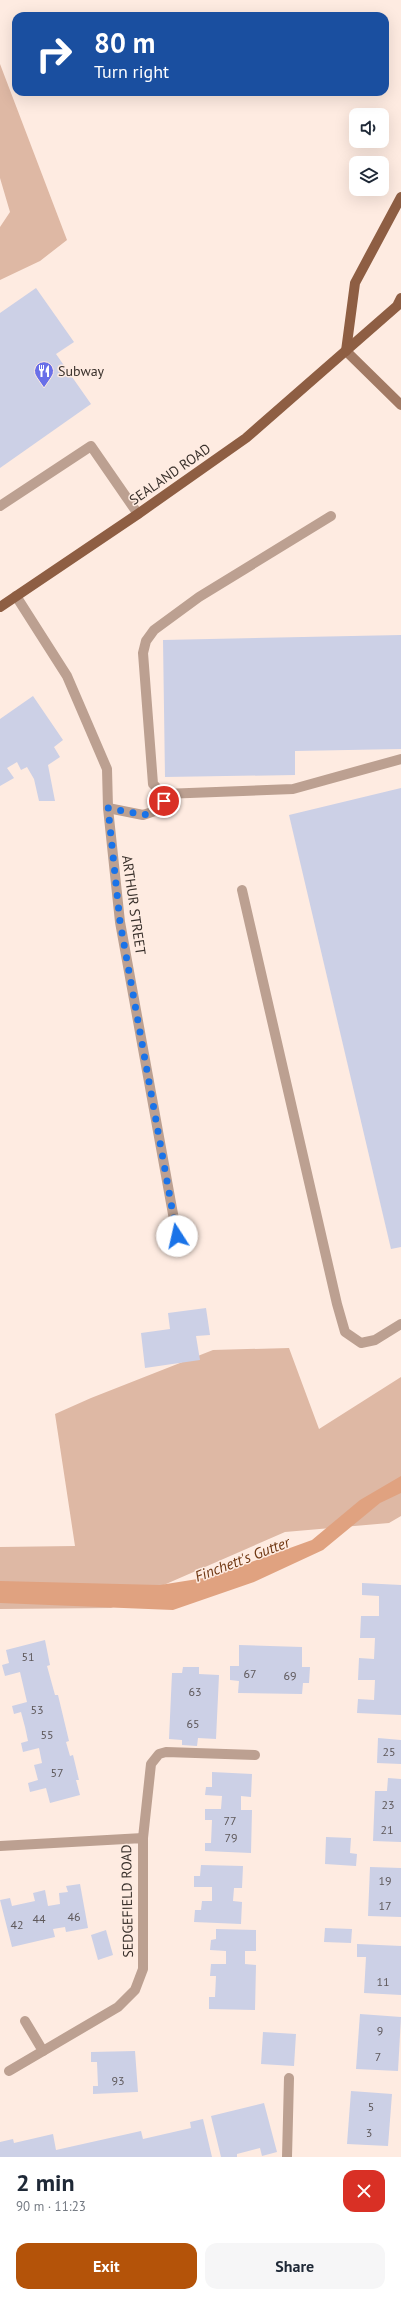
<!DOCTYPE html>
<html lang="en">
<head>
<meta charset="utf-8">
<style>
  body { margin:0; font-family:"PT Sans",sans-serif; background:#f6f6f7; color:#1f2937; height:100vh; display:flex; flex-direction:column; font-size:15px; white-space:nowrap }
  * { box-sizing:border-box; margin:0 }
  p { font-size:13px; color:#747a83 }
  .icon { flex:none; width:22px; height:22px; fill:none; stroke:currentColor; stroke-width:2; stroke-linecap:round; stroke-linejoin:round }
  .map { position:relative; height:2157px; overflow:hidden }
  .side { display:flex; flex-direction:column; background:#fff; flex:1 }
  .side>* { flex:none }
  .guide { position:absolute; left:12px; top:12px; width:377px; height:84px; border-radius:12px; box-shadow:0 4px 16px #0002; background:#1a4fa0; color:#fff; overflow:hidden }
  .buttons { position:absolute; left:349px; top:108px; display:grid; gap:8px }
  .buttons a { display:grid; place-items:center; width:40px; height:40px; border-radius:8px; background:#fff; box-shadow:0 4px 16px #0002; font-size:20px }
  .pin { position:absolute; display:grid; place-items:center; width:34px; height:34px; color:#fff; margin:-17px; border:2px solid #fff; border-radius:50%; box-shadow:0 1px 4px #0007 }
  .me { position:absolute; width:44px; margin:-22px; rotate:350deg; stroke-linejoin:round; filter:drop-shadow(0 0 3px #0008) }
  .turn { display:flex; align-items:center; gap:14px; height:84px; padding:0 16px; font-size:18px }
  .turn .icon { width:52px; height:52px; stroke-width:2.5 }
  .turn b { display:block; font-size:28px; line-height:34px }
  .round { display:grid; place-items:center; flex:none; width:42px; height:42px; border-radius:12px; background:#f6f6f7 }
  .summary { display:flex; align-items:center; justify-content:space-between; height:68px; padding:0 16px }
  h1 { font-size:24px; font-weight:700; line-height:30px }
  .action { display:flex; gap:8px; margin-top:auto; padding:8px 16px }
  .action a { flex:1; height:46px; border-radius:12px; background:#b45309; color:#fff; font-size:16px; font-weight:700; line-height:46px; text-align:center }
  .action a+a { background:#f6f6f7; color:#1f2937 }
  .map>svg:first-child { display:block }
  .green { fill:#deb8a4 }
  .water { fill:#e0a280 }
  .building { fill:#ccd0e6 }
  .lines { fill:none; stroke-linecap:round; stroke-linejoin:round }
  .lane { stroke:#bca091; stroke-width:10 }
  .street { stroke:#bca091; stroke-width:10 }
  .secondary { stroke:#a27a64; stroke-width:10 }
  .primary { stroke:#8e5e43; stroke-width:10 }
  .route { stroke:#1a73e8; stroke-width:7; stroke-dasharray:0 12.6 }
  .labels { text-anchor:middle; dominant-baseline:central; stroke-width:3; stroke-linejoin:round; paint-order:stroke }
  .number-label { font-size:12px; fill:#5e585a }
  .poi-label { font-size:14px; fill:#39302b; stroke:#feebe1; text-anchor:start }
  .street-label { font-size:14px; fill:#39302b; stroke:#feebe1 }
  .water-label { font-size:15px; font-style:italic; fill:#6f3611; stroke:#feebe1 }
</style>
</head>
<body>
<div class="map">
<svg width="401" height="2157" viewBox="0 0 401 2157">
  <rect width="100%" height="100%" fill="#feebe1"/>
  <g class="green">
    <polygon points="0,64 67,240 40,261 0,280 0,227 10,212 0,178"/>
    <polygon points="289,1348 319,1429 401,1377 401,1516 389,1523 285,1532 111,1608 0,1609 0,1547 75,1546 55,1414 91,1398 213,1350"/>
  </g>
  <polygon class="water" points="401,1476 401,1493 380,1503 323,1550 254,1582 173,1610 0,1603 0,1581 160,1585 210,1577 312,1540 360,1500"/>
  <g class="building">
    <polygon points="36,288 74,342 56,354 91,404 0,468 0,313"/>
    <polygon points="401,635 401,749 295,751 295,775 165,777 163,640"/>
    <polygon points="33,696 63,740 54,747 60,757 48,765 55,801 39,801 34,779 27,767 21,770 17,762 7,768 14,778 0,786 0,719"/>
    <polygon points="401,788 401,1247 391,1249 289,815"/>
    <polygon points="206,1308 210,1335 196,1336 200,1360 145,1368 141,1333 170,1329 168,1313"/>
    <polygon points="362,1583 401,1585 401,1715 357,1713 358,1699 374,1700 375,1680 358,1680 359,1658 374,1659 375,1638 360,1638 361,1616 379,1616 379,1596 362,1595"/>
    <polygon points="45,1640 50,1665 47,1666 55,1695 58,1695 69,1741 66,1742 70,1756 73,1755 79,1780 76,1780 80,1795 50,1803 46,1788 30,1792 28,1783 38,1780 34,1765 42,1763 39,1748 23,1752 21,1743 28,1741 25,1727 21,1712 14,1714 12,1706 27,1702 20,1672 5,1676 2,1665 9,1663 6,1650"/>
    <polygon points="239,1645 302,1647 302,1667 310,1667 309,1683 303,1683 302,1694 238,1693 239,1681 230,1680 230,1666 239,1666"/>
    <polygon points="183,1667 199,1667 199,1674 219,1675 216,1739 198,1738 197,1746 182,1745 182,1740 169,1739 172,1673 182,1673"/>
    <polygon points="378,1738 401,1740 401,1764 377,1763"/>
    <polygon points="212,1772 252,1774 251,1797 241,1796 241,1810 252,1810 251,1853 205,1851 205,1843 211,1843 212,1820 205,1820 205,1809 221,1809 222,1796 205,1795 206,1787 212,1787"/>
    <polygon points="388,1778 401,1779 401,1842 373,1841 375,1791 387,1791"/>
    <polygon points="326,1837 351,1838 350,1853 357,1854 356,1866 325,1864"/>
    <polygon points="201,1865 243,1866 242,1888 234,1888 233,1901 242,1902 241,1924 194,1922 195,1910 201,1910 202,1901 212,1901 212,1887 194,1887 194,1876 200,1876"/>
    <polygon points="370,1867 401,1868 401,1917 368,1916"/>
    <polygon points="80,1884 88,1928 66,1932 65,1927 53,1929 55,1937 12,1947 0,1900 10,1898 12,1906 35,1901 33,1893 45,1890 48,1906 60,1904 59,1893 68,1892 66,1886"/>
    <polygon points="325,1928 352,1929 351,1943 324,1942"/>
    <polygon points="216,1929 256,1930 256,1951 245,1951 245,1964 256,1965 255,2010 209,2009 209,1997 215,1997 216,1976 210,1976 211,1964 226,1964 226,1951 210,1950 211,1940 216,1939"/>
    <polygon points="106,1930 113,1955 98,1960 91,1935"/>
    <polygon points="357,1944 401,1946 401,1995 364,1993 366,1957 357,1957"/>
    <polygon points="360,2014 401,2017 398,2071 356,2069"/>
    <polygon points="263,2032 296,2034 294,2066 261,2064"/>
    <polygon points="135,2051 138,2092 93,2094 93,2086 98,2086 97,2062 91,2062 91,2052"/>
    <polygon points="351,2091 392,2094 388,2146 347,2144"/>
    <polygon points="264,2103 277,2152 262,2156 260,2148 237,2154 237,2157 221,2157 211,2116"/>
    <polygon points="203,2119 212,2157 0,2157 0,2142 13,2139 14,2143 53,2134 56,2150 141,2131 143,2139 191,2128 190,2122"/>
  </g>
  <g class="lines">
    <g class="lane">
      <polyline points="0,506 91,446 138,514"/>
      <polyline points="331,516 199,597 154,630 146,641 143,653 153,784 163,794 293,789 401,759"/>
      <polyline points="108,808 143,815 161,809 167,794"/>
      <polyline points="242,890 337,1304 345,1332 361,1343 375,1340 401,1324"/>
      <polyline points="143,1838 151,1764 159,1754 166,1752 255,1755"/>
      <polyline points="287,2157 289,2078"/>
    </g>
    <g class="street">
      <polyline points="16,596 67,676 107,769 108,808 120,922 177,1236"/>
      <polyline points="0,1846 143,1838 143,1969 135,1990 118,2007 9,2071"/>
      <polyline points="25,2021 43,2051"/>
    </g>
    <polyline class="secondary" points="346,351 401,405"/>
    <g class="primary">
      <polyline points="346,351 355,283 401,197"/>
      <polyline points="0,607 138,514 246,438 397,306 401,298"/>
    </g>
  </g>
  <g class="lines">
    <polyline class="route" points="164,801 161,809 144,815 108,808 120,922 177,1236"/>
  </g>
  <defs>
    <symbol id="restaurant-pin" viewBox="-11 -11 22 30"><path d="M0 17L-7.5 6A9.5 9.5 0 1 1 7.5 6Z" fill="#696fe8" stroke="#feebe1"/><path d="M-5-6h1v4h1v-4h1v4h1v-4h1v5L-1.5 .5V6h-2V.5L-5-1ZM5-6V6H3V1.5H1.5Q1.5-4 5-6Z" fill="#fff"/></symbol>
  </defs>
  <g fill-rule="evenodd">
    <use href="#restaurant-pin" x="33" y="360" width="22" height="30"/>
  </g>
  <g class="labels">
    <g class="number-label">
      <text x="28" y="1656">51</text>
      <text x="250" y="1673">67</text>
      <text x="290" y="1675">69</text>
      <text x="195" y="1691">63</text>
      <text x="37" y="1709">53</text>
      <text x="193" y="1723">65</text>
      <text x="47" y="1734">55</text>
      <text x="389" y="1751">25</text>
      <text x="57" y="1772">57</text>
      <text x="388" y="1804">23</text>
      <text x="230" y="1820">77</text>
      <text x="387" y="1829">21</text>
      <text x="231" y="1837">79</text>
      <text x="385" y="1880">19</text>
      <text x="385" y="1905">17</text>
      <text x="74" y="1916">46</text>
      <text x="39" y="1918">44</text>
      <text x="17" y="1924">42</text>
      <text x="383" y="1981">11</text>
      <text x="380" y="2030">9</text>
      <text x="378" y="2056">7</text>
      <text x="118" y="2080">93</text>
      <text x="371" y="2106">5</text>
      <text x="369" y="2132">3</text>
    </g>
    <g class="poi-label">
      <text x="58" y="371">Subway</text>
    </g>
    <g class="street-label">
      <text transform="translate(170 474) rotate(-35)">SEALAND ROAD</text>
      <text transform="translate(134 905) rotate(82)">ARTHUR STREET</text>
      <text transform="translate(127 1901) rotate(-91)">SEDGEFIELD ROAD</text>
    </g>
    <g class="water-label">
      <text transform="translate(242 1559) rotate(-21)">Finchett's Gutter</text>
    </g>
  </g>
</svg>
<div class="buttons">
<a><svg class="icon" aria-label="sound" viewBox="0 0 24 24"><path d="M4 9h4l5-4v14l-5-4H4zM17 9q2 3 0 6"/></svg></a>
<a><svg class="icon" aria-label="layers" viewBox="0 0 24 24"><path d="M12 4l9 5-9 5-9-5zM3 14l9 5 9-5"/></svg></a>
</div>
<div class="pin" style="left:164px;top:801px;background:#d93025"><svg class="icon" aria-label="arrive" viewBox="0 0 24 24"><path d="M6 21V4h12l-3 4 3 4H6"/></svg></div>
<svg class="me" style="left:177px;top:1236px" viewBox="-20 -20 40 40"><circle r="19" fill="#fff"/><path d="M0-13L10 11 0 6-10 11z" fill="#1a73e8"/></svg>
<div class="guide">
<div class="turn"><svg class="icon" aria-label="right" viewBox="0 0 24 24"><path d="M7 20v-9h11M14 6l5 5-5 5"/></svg><div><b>80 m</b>Turn right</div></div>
</div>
</div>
<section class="side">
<div class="summary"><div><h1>2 min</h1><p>90 m · 11:23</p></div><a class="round" style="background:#d93025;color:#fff"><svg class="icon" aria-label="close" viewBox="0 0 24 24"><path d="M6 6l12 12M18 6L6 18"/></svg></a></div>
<div class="action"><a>Exit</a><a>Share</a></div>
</section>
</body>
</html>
